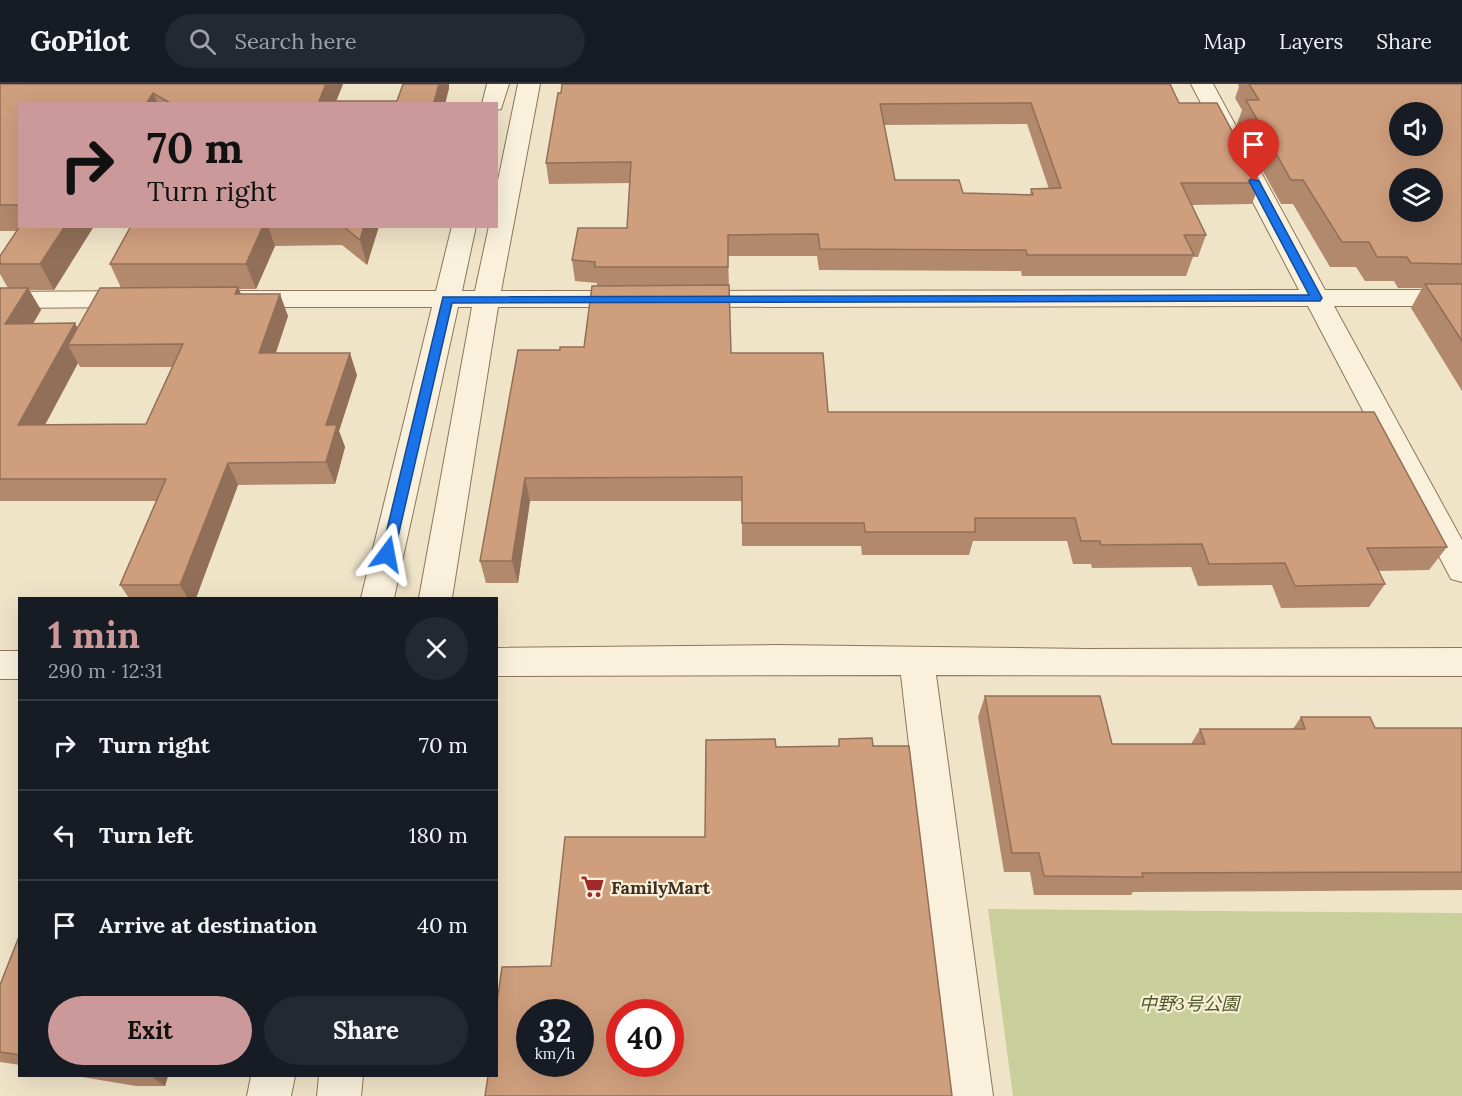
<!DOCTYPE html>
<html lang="en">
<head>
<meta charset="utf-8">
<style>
  body { margin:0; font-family:Lora,"Noto Sans JP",serif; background:#242831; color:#f1f3f6; height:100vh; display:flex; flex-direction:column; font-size:22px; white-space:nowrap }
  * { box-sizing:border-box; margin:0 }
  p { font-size:20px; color:#9ea1a6 }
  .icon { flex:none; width:33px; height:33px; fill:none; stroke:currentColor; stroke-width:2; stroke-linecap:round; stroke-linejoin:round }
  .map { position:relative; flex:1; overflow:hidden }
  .panel { position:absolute; left:18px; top:513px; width:480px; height:480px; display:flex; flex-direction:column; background:#171b24; border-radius:0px; box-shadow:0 6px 24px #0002 }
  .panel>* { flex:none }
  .guide { position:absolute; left:18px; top:18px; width:480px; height:126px; border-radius:0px; box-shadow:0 6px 24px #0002; background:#cc999b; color:#111; overflow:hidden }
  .fabs { position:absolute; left:1389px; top:18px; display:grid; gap:12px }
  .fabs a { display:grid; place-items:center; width:54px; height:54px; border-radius:50%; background:#171b24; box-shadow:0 6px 24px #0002; font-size:30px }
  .speed { position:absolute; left:516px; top:915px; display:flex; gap:12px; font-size:30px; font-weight:700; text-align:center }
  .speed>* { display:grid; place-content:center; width:78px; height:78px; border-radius:50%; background:#171b24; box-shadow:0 6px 24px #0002; line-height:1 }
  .speed small { font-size:15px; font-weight:400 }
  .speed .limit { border:9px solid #d22; background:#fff; color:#111 }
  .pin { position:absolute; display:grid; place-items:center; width:51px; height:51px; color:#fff; margin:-62px -26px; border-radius:50% 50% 50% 0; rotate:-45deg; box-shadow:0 0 6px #0007 }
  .pin .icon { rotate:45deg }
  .me { position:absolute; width:66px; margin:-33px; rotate:13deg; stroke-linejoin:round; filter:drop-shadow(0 0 4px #0008) }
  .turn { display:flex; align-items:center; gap:21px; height:126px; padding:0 30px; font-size:27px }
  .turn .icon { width:78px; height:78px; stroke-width:2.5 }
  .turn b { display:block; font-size:42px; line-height:51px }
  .round { display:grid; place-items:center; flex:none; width:63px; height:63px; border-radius:32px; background:#242831 }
  .head { display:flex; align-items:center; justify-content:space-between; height:102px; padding:0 30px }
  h1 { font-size:36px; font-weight:700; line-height:45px; color:#cc999b }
  .button { display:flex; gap:12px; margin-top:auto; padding:12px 30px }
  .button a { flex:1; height:69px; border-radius:36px; background:#cc999b; color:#111; font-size:24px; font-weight:700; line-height:69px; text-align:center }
  .button a+a { background:#242831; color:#f1f3f6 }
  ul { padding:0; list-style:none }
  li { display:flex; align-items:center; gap:18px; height:90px; padding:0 30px; border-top:2px solid #363941 }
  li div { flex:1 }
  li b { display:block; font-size:22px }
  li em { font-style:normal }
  header { display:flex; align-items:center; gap:36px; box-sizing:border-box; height:84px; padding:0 30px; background:#171b24; border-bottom:2px solid #363941 }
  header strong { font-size:28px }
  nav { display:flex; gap:33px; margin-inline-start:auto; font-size:21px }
  .search { width:420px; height:54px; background:#242831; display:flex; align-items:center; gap:15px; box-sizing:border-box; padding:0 21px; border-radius:33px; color:#9ea1a6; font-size:22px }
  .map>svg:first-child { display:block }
  .green { fill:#c9cf9b }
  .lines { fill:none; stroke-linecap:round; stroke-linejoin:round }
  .tertiary-casing { stroke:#8d765c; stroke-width:2 }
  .tertiary { fill:#faf1dc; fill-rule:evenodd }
  .wall { fill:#b2896c; fill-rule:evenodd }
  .shaded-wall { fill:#916f58 }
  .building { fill:#cf9f7d; stroke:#916f58; stroke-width:1.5; fill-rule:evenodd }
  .route { fill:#1a73e8; stroke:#114b97; stroke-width:1.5 }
  .labels { text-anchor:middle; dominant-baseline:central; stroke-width:4.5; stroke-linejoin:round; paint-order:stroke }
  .near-poi-label { font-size:18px; font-weight:bold; fill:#3d2e20; stroke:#f7eed8; text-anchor:start }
  .near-park-label { font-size:18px; font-style:italic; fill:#4d5a26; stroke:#f7eed8 }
</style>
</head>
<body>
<header>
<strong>GoPilot</strong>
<div class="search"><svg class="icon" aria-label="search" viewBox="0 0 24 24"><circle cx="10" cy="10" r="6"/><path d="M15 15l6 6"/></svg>Search here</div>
<nav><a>Map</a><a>Layers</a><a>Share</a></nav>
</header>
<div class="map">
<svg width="1462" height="1012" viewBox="0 0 1462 1012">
  <rect width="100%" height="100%" fill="#f0e4c8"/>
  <polygon class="green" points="988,825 1462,829 1462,1012 1013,1012"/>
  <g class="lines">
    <defs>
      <g id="tertiary">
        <polygon points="487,0 509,0 501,25 496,26 496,20 482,20"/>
        <polygon points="518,0 540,0 501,207 635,207 644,209 648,215 644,221 635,223 498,223 452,514 419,514 472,223 458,223 394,514 361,514 432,223 237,223 228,221 224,215 228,209 237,207 436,207 452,142 476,142 462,207 475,207 489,142 496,142 496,106"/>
        <polygon points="1191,0 1213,0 1325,206 1462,206 1462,222 1334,222 1462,456 1462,498 1451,495 1308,222 684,223 675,221 671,215 675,209 684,207 1299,206"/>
        <polygon points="137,207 146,209 150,215 146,221 137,223 0,224 0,208"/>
        <polygon points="776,561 1087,565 1462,564 1462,592 936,591 993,1012 949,1012 901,591 496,592 496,564"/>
        <rect x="0" y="567" width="20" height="28"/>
        <polygon points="251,992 295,992 291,1012 247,1012"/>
        <polygon points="319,992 363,992 361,1012 317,1012"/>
      </g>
    </defs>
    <use href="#tertiary" class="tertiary-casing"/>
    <use href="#tertiary" class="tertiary"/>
  </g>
  <g class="wall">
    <path d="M0 0H343L336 17H397L403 0H449V4L445 20H20V142H94L54 206H29L41 226 33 240 77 244 121 204 110 180 131 142H379L367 181 342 161 275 162 256 205H239L241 210 288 232 276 269 357 291 339 347 345 363 335 400 238 401 196 514H129L120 501 156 417H0V204H8L0 190V172L17 147H0ZM78 279 80 283H172L146 340 45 341Z"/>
    <polygon points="1238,0 1462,0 1462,307 1411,224 1422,204 1398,204 1394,197 1365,197 1356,183 1330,183 1293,120 1281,120 1237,40 1242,26 1235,14 1239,3"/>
    <path d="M561 9 1179 19 1260 99 1252 120 1192 121 1206 151 1198 173H1193L1186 192H1022L1021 187 819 186 817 172H728L731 269 828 328 1447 463 1429 486 1378 487 1385 500 1369 523 1281 524 1272 501 1198 502 1191 483 1092 484 1091 480H1073L1067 457H973L969 471H862L861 462H742V417H530L518 499H486L480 477 560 266 584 263 597 199 575 197 572 176 627 144 630 99 549 100 546 79ZM1027 40 1049 105H1031L1030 111 963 109 895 96 884 41Z"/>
    <polygon points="985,612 1112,660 1191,660 1200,645 1293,645 1301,633 1375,644 1462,644 1462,806 1133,808 1131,811 1034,811 1030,788 1004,788 978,633"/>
    <polygon points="20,850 20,981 0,978 0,901"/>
    <polygon points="76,992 168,992 165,1002 136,1002"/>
  </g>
  <g class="shaded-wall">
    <polygon points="326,0 343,0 335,20 319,17"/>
    <polygon points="439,0 449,0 449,4 445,20 434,20"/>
    <polygon points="153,9 158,20 146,20"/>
    <polygon points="65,142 94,142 54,206 40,180"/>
    <polygon points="263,142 268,142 275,162 256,205 246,180"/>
    <polygon points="364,142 379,142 367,181 360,156"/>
    <polygon points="238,203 247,226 235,210"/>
    <polygon points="28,204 41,226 19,262 5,240"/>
    <polygon points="280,210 288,232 268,291 259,269"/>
    <polygon points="75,239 86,261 68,261 78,279 33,363 18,341"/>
    <polygon points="350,269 357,291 339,347 345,363 335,400 326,378 326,341"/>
    <polygon points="228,379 238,401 196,514 188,514 180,501"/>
    <polygon points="525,394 530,417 518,499 512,477"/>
    <polygon points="151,992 168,992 165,1002"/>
  </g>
  <g class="building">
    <polygon points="0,0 326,0 319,17 397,17 403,0 439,0 434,18 442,18 441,20 172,20 153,9 146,20 20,20 20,121 0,121"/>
    <path d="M562 0H1170L1179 19H1217L1260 99H1181L1206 151H1184L1194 171H1027L1026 166 820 165 818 150 728 151V183H595V178L572 176 578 144H627L631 78 546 79 558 9H561ZM1031 19 1061 104 1031 105 1033 111 963 109 959 96H895L880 20Z"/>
    <path d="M1249 0H1462V180L1411 179 1407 173H1377L1369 158H1342L1303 96H1291L1246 16H1259ZM1400 28H1432V62H1400ZM1400 94H1432V128H1400Z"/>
    <polygon points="20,142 65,142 40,180 0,180 0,172"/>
    <polygon points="131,142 263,142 246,180 110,180"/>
    <polygon points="343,142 364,142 360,156"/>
    <polygon points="1425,200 1462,200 1462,257"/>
    <polygon points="729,201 731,269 823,269 828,328 1374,328 1447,463 1367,464 1385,500 1295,502 1285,479 1209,480 1202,460 1101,461 1100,457 1081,457 1075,434 975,434 975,448 865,448 864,439 742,439 742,393 525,394 512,477 480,477 518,266 560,266 560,263 584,263 592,202"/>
    <polygon points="238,203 235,210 280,210 259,269 350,269 326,341 337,341 326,378 228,379 180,501 120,501 166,395 0,395 0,204 28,204 5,240 75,239 18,341 146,340 183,260 68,261 100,204"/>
    <polygon points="985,612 1100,612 1112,660 1205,660 1200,645 1305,645 1301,633 1370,633 1375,644 1462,644 1462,788 1142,789 1143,793 1044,792 1039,769 1012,769"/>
    <path d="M872 654 873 662H909L952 1012H485L488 992H496V925L502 883 551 882 565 753H705L706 656 775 655 776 663 839 662V655ZM530 928H580V980H530ZM620 928H670V980H620Z"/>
    <polygon points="20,850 20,971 0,968 0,901"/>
  </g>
  <polygon class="route" points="1251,95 1259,97 1322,214 1320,217 452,219 394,470 387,475 381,470 443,213 1309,211 1249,97"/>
  <defs>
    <symbol id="supermarket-bare" viewBox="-9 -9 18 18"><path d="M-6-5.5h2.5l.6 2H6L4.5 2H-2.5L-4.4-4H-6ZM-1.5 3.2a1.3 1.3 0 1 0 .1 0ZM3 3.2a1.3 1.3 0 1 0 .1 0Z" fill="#9e2a2b" stroke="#f7eed8" stroke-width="2.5" paint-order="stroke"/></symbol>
  </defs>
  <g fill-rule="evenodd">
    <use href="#supermarket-bare" x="576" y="786" width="33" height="33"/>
  </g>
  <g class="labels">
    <g class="near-poi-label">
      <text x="611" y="803">FamilyMart</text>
    </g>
    <g class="near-park-label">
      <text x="1189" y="919">中野3号公園</text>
    </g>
  </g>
</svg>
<div class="fabs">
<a><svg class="icon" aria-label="sound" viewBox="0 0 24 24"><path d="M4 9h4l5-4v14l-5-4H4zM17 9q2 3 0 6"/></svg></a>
<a><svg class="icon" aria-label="layers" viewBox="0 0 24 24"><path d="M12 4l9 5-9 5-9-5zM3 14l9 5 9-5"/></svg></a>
</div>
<div class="speed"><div>32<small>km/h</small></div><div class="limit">40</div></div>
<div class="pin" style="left:1254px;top:97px;background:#d93025"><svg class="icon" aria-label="arrive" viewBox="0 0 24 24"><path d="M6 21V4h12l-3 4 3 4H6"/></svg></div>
<svg class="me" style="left:387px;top:470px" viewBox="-20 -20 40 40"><path d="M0-17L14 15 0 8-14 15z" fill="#1a73e8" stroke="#fff" stroke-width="4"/></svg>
<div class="guide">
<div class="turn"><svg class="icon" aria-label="right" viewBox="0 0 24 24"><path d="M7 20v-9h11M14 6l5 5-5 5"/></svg><div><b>70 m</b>Turn right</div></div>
</div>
<section class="panel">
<div class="head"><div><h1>1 min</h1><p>290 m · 12:31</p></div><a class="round"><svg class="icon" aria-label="close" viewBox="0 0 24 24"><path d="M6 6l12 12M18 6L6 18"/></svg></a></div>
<ul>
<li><svg class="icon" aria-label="right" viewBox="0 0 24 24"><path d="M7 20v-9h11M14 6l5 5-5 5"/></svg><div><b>Turn right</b></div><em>70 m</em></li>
<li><svg class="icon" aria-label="left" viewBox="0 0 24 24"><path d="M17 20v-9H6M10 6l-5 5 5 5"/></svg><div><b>Turn left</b></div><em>180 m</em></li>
<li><svg class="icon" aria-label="arrive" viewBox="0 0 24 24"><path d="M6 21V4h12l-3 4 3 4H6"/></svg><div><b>Arrive at destination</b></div><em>40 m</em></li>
</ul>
<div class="button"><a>Exit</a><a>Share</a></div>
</section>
</div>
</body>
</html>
